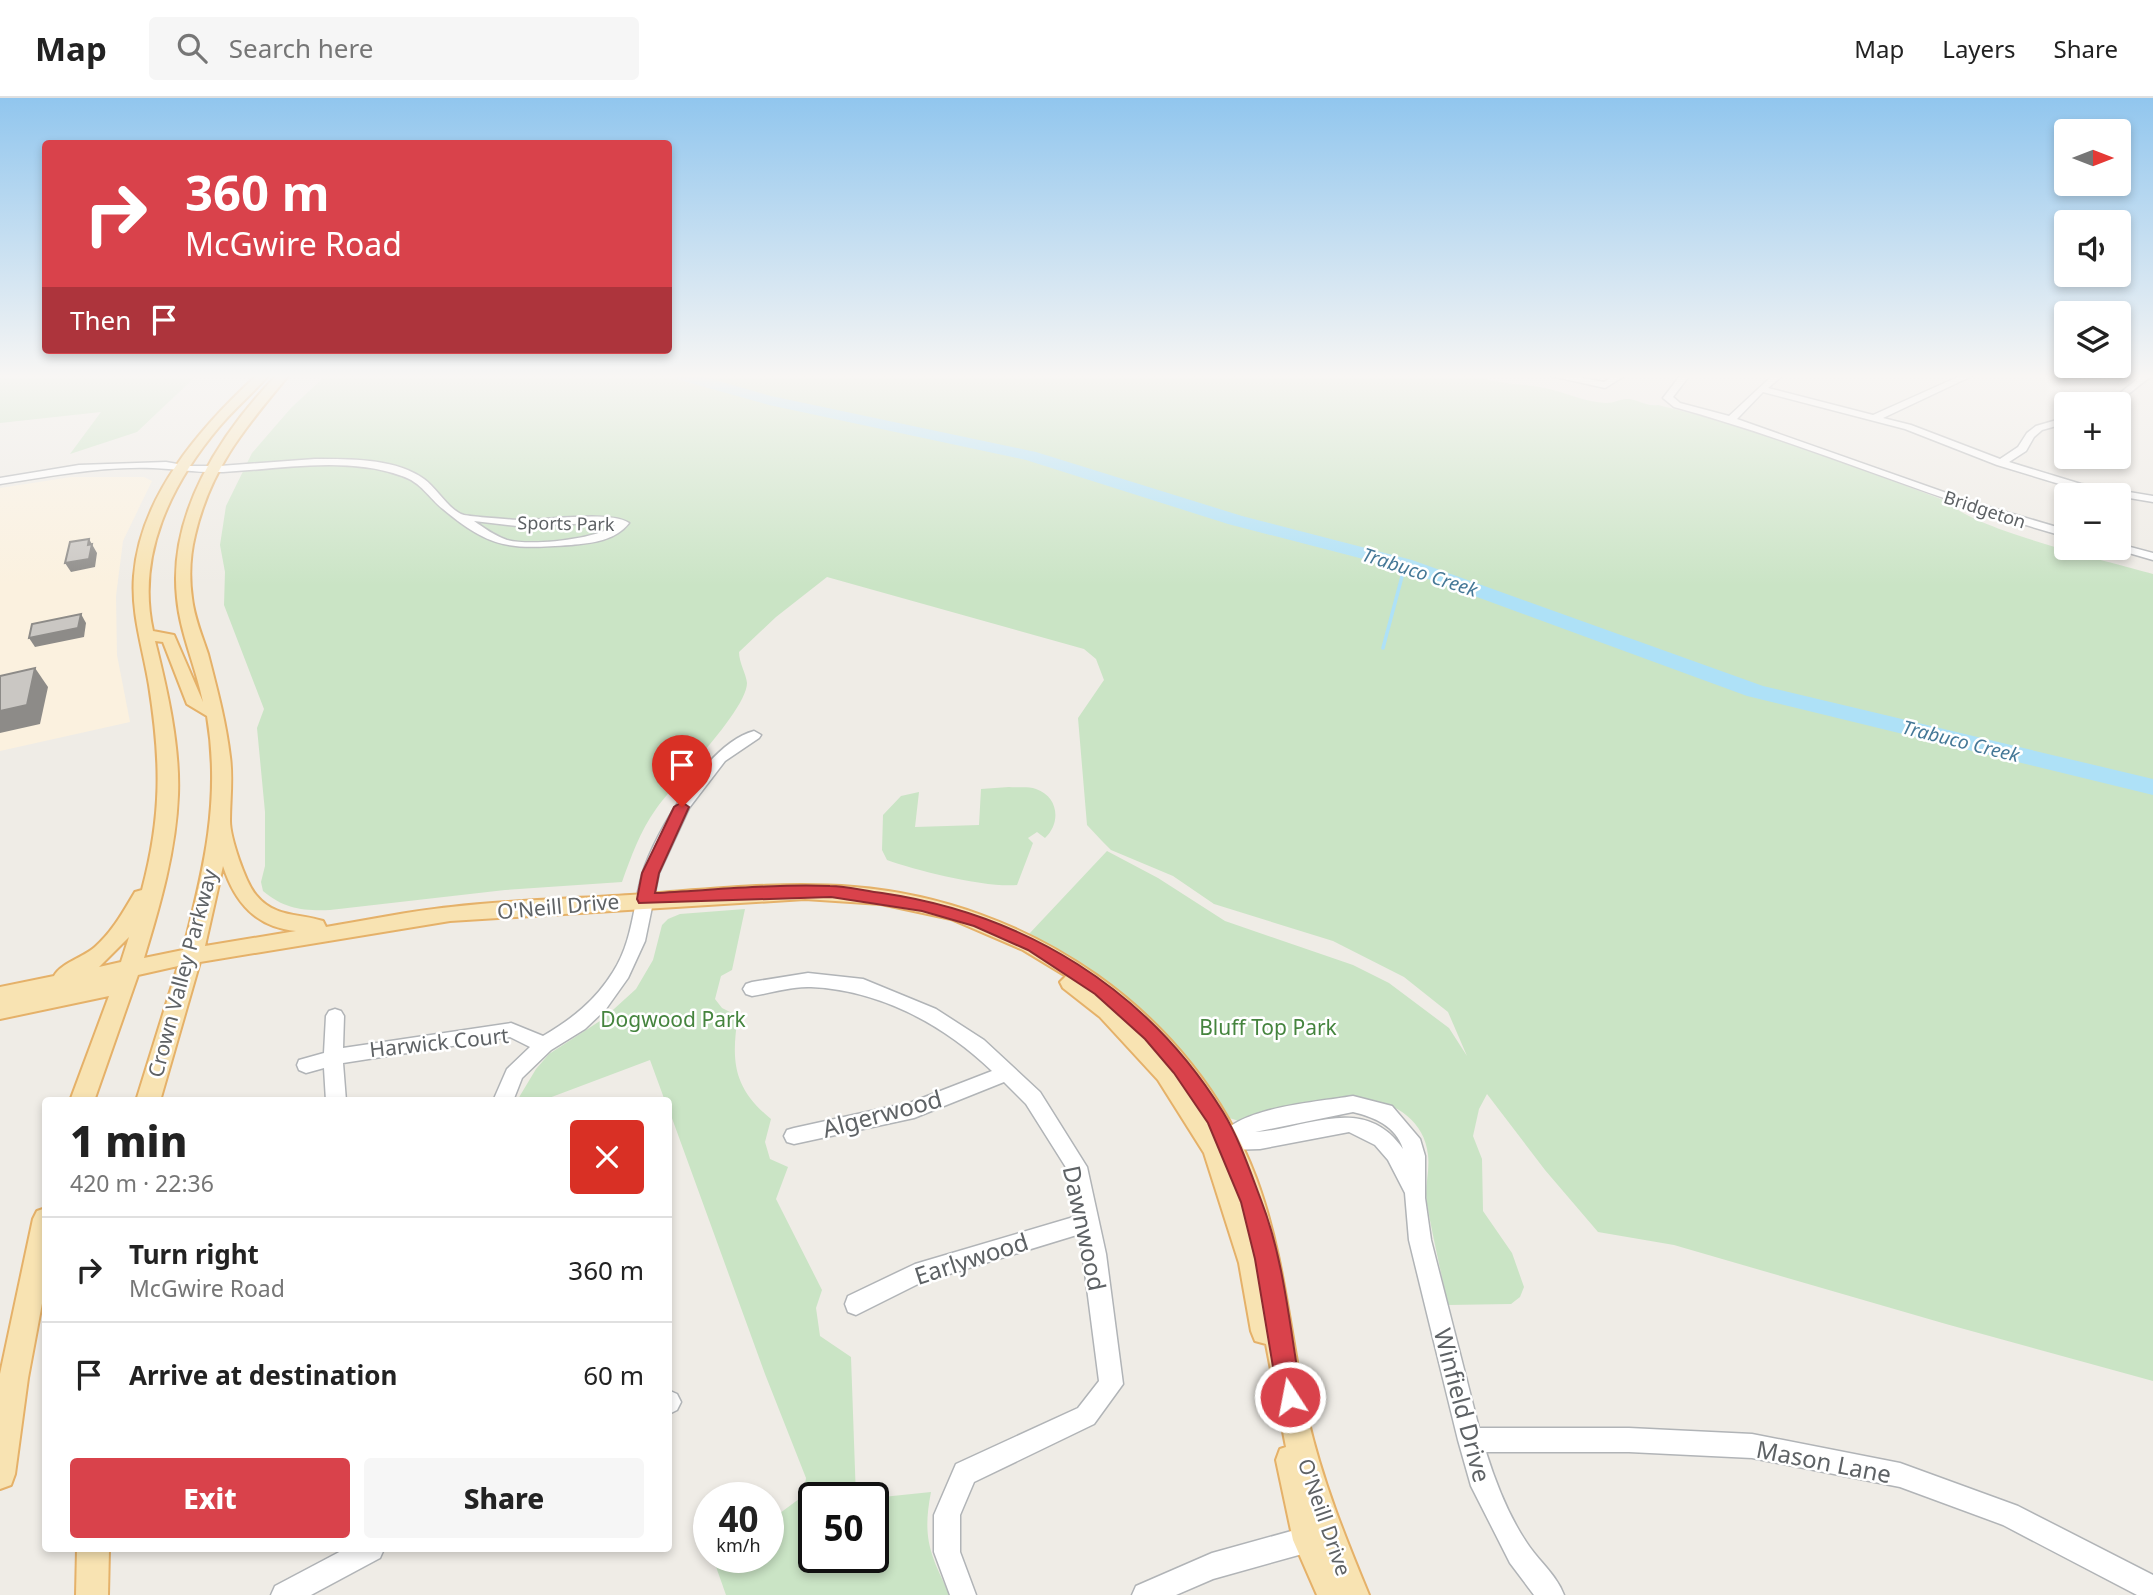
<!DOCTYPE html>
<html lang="en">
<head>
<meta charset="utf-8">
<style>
  body { margin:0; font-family:"Noto Sans",sans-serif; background:#f6f6f6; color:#222; height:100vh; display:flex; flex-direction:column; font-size:26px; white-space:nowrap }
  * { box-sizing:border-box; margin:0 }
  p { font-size:23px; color:#767676 }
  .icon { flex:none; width:38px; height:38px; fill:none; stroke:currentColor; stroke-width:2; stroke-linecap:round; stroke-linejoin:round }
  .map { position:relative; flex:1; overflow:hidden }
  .side { position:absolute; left:42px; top:999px; width:630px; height:455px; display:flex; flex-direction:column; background:#fff; border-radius:7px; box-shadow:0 4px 10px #0003 }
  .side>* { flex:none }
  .banner { position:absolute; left:42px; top:42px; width:630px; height:214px; border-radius:7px; box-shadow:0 4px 10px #0003; background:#d9424b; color:#fff; overflow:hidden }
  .needle { width:46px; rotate:90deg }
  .buttons { position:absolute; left:2054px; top:21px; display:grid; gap:14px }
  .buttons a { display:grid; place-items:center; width:77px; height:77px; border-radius:7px; background:#fff; box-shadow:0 4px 10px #0003; font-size:35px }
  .speed { position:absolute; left:693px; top:1384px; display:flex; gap:14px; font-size:35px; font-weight:700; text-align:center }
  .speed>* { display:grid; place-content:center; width:91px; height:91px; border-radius:50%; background:#fff; box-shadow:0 4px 10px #0003; line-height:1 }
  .speed small { font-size:18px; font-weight:400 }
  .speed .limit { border:4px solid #111; border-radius:10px; background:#fff; color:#111 }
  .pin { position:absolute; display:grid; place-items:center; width:60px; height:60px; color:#fff; margin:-72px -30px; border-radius:50% 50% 50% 0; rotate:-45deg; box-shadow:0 0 7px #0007 }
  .pin .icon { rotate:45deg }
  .me { position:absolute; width:77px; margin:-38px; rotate:349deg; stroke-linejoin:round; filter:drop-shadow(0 0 5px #0008) }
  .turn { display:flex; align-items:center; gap:24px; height:147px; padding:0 28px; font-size:32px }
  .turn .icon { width:91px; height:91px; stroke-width:2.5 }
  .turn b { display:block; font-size:49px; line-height:60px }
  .then { display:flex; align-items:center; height:66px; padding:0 28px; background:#0003; gap:14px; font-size:26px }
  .round { display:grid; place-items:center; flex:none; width:74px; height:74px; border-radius:7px; background:#f6f6f6 }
  .head { display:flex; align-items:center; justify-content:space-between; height:119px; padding:0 28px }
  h1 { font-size:42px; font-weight:800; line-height:52px }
  .primary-button { display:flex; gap:14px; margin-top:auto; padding:14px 28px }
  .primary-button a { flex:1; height:80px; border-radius:7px; background:#d9424b; color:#fff; font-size:28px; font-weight:800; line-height:80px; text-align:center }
  .primary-button a+a { background:#f6f6f6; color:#222 }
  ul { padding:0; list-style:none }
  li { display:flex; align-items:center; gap:21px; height:105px; padding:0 28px; border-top:2px solid #e0e0e0 }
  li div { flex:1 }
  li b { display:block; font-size:26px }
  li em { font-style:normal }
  header { display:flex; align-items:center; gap:42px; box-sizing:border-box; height:98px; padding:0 35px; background:#fff; border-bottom:2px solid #e0e0e0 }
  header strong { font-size:33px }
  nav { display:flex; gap:38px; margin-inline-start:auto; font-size:24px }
  .search { width:490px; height:63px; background:#f6f6f6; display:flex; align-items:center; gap:18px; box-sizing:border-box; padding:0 24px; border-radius:7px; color:#767676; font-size:26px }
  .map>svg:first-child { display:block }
  .commercial { fill:#fbf1df }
  .green { fill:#cae4c5 }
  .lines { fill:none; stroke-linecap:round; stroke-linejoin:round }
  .stream-far1 { stroke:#aee1f7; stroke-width:2.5 }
  .stream { stroke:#aee1f7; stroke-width:3.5 }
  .river { fill:#aee1f7; fill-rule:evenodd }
  .minor-casing { stroke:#b1b4b7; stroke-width:3 }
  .major-casing { stroke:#e5b169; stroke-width:4 }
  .minor { fill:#fff; fill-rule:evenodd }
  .major { fill:#f8e3b2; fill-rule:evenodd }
  .shaded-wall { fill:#8d8b88 }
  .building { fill:#cac7c3; stroke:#8d8b88; stroke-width:2 }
  .route { fill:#d9424b; stroke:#8d2b31; stroke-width:2 }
  .labels { text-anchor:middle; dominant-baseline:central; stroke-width:5; stroke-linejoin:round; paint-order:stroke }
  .far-street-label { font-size:18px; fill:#5e6265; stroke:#fff }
  .far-water-label { font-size:19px; font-style:italic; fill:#457897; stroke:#fff }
  .street-label { font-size:21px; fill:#5e6265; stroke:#fff }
  .park-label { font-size:21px; fill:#45843e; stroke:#fff }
  .near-street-label { font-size:24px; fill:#5e6265; stroke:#fff }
</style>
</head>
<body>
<header>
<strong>Map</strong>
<div class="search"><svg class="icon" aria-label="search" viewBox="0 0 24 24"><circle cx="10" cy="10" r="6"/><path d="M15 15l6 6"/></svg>Search here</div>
<nav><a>Map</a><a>Layers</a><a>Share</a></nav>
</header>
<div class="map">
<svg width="2153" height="1497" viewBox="0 0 2153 1497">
  <rect width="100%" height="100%" fill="#efece6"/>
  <polygon class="commercial" points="71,379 144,379 152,383 123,443 116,498 117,557 130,624 0,653 0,390"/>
  <g class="green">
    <polygon points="0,278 196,278 137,334 70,356 101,314 0,325"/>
    <path d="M325 278H1478C1502 288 1529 285 1553 292 1572 297 1586 304 1606 305 1614 305 1620 301 1627 301 1638 301 1646 309 1658 307L1730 325 1794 346 1949 404C1968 430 2115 465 2153 476V1283L1946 1226 1674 1147 1598 1134 1545 1072 1487 996 1479 1011 1473 1038 1482 1061 1483 1113 1512 1155 1524 1189 1520 1199 1511 1206 1448 1207C1441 1174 1433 1140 1427 1106 1424 1090 1430 1074 1428 1057 1425 1024 1396 1004 1365 1001L1239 1023 1226 1019 1170 943 1112 889 1029 836 1107 753 1158 780 1225 823 1353 867 1389 885 1449 930 1467 958 1448 914 1404 879 1333 843 1214 806 1173 778 1111 752 1102 743 1087 727 1078 620 1104 582 1096 561 1084 551 827 479 776 519 739 554C739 565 746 575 747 585 747 612 674 685 656 711 640 733 631 759 622 784L505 792 330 812C304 813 284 811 263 793L261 784 265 768V714L257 630 264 611 224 507 225 474 220 447 226 408 252 355 291 310Z"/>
    <path d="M1009 689C1017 690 1028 688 1036 691 1059 699 1061 725 1045 740L1037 734 1028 740 1033 745 1017 787C987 790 917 773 887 762L882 752 883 717 901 698 919 694 915 729 979 727 981 691Z"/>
    <path d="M745 811 732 872 721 878 715 901 722 910 738 918C731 963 733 990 771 1021L765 1044 770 1061 788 1069 776 1101 822 1192 816 1210 820 1238 851 1259 856 1400H814V1460H873V1400L931 1394C922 1440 930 1456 950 1497H726L714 1463 719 1460H768V1424L803 1398 806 1380 765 1276 669 1012 668 1003H665L650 962 541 1003H519L518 1001 536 971 549 956 603 921 636 891 653 862 662 827 668 821 680 816Z"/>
  </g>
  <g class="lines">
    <polyline class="stream-far1" points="1403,472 1405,466"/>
    <polyline class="stream" points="1383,550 1404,471"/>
    <polygon class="river" points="674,278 701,278 771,298 1036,354 1242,418 1412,462 1763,588 2153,681 2153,697 1747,598 1398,470 1228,426 1026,362 769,307 676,281"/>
    <defs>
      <g id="minor">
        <polygon points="1551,278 1572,278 1604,284 1613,278 1624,278 1605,290"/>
        <path d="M1680 278H1689L1673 299 1680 305 1729 318 1772 278H1782L1768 290 1873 317 1960 278H1972L1883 320 1911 327 2000 361 2018 349 2027 335 2036 328 2067 319V325L2042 332 2034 339 2026 353 2009 364 2081 386 2153 398V404L2076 391 1997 367 1905 331 1763 294 1737 321 1972 404 2067 432V439L2063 438C1931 401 1806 345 1674 309L1663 300Z"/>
        <polygon points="2141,278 2151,278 2116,306 2107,306"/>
        <path d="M315 361C349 361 395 360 424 381 437 390 449 413 464 417 474 419 506 421 517 422 543 423 610 412 629 425 615 443 592 445 571 447 511 451 492 452 443 411 429 400 421 384 402 378 345 358 282 371 223 374 199 375 177 371 153 370 102 368 51 378 0 386V380L79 367 166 364 189 368H220ZM474 423 517 428 600 425 615 427C596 442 530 448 507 442 495 438 484 430 474 423Z"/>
        <polygon points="2119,446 2153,455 2153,462 2115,451 2114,450 2119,450"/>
        <path d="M754 633 761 637 759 640 725 663 689 710 659 775 645 843 628 880 606 911 585 931 551 952 522 980 513 1003H493L507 971 530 949 510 939 343 965 346 1003H326L324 970 306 975 299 972 297 967 299 962 324 955 326 918 329 913 335 911 341 913 344 918 343 950 511 925 543 938C572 921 595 903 613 874 632 845 633 810 642 777 655 734 708 645 754 633Z"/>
        <path d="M808 875 863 881 936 911 984 942 1040 994 1087 1069 1106 1156 1123 1286 1094 1326 974 1384 960 1417V1454L976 1497H950L934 1454V1417L956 1366 1078 1310 1099 1283 1080 1136 920 1185 856 1217 848 1214 845 1206 848 1198 915 1166 1077 1118 1067 1071 1026 1006 1004 984 914 1020 794 1046 787 1044 784 1038 787 1032 794 1030 912 1004 992 973C943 926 879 892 811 889 792 888 771 895 752 898L746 896 743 891 746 886 752 884Z"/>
        <path d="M1353 998 1392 1008 1420 1041 1425 1058V1100L1431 1142 1479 1330H1629L1752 1336 1900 1365 2018 1408 2153 1477V1497H2137L2003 1427 1900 1389 1752 1360 1629 1354H1486C1496 1386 1510 1421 1529 1448 1541 1465 1557 1478 1564 1497H1534L1510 1465 1471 1388 1458 1342 1409 1142 1405 1095 1388 1062 1375 1047 1349 1034 1260 1051 1227 1052 1220 1049 1217 1043C1233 1009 1319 1004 1353 998ZM1353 1014C1374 1019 1396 1028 1403 1051 1364 995 1308 1031 1255 1034Z"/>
        <polygon points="668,1292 677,1296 681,1304 677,1312 669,1316"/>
        <polygon points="1313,1427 1322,1431 1326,1440 1322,1449 1313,1453 1213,1481 1176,1497 1132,1497 1136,1488 1212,1455"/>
        <polygon points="345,1451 384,1451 380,1460 311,1497 271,1497 275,1488"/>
      </g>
      <g id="major">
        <path d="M256 278H268C252 296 234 311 219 329 171 386 136 457 153 533L174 537 203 604C196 569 180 535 177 500 168 416 220 336 276 278H288C245 330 211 369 195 437 190 457 189 479 192 500 194 519 202 538 208 556 217 591 226 624 230 659 233 681 230 701 230 723 230 739 245 784 256 797 275 820 298 815 323 823L326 829C368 822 410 813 451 809 511 802 571 801 630 797 705 792 780 783 854 789 1028 803 1194 914 1256 1080 1285 1158 1290 1240 1308 1321 1322 1382 1345 1439 1369 1497H1317L1293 1442 1276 1362 1280 1351 1286 1349 1266 1246 1255 1243 1251 1233 1239 1165 1204 1055 1158 982 1100 919 1063 890 1060 884 1066 878 1023 852 951 821 881 806 805 801 450 823 200 864 160 1003H136L178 868 138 877 94 1003H70L109 898 0 921V889L54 878C61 865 84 859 95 849 113 833 123 814 135 794L142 792C162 717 161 663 149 587 143 550 131 516 134 478 140 398 200 330 256 278ZM155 543 163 544 187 606 207 618C221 701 204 772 183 852L144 860C160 808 176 752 178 697 180 647 167 591 155 543ZM223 768C235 805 256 829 296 833L205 848ZM129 839 121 864 99 869Z"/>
        <polygon points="46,1110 46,1184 28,1280 15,1376 11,1387 0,1391 0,1276 33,1121 37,1113"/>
        <polygon points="77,1451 109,1451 108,1497 76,1497"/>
      </g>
    </defs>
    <use href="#minor" class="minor-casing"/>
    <use href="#major" class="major-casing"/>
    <use href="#minor" class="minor"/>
    <use href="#major" class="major"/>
  </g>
  <g class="shaded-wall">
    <polygon points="89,441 97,455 95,469 71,474 65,465 88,447"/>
    <polygon points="81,516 86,525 84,539 35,549 29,540"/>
    <polygon points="35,570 48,589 40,626 0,635 0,613"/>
  </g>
  <g class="building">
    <polygon points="89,441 88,447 92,446 89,461 65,465 70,444"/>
    <polygon points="81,516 78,530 29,540 32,526"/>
    <polygon points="35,570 27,607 0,613 0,578"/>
  </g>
  <linearGradient id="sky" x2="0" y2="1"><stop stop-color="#91c6ee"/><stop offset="0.57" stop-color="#f8f6f4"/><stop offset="1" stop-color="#f8f6f4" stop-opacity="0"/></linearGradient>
  <rect width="2153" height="488" fill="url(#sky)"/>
  <path class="route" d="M682 704 689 709 659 775 655 795C713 792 772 786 830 788 847 788 865 793 882 795 1025 816 1147 891 1223 1014 1239 1040 1250 1073 1261 1102 1285 1164 1290 1234 1302 1299L1298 1308 1290 1311 1281 1308 1278 1299 1255 1161 1241 1104 1208 1025 1174 975 1145 941 1095 896 1028 852 974 828 922 813 831 799 639 805 637 801 642 775 674 709Z"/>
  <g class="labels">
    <g class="far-street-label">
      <text transform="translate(1985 411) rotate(18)">Bridgeton</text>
      <text transform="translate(566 425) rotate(1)">Sports Park</text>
    </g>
    <g class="far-water-label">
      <text transform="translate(1420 474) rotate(18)">Trabuco Creek</text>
      <text transform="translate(1961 643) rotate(14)">Trabuco Creek</text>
    </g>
    <g class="street-label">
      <text transform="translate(558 808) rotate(-5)">O'Neill Drive</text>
      <text transform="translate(182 875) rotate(-75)">Crown Valley Parkway</text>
      <text transform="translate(439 944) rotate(-6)">Harwick Court</text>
      <text transform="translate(1325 1419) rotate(71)">O'Neill Drive</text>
    </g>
    <g class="park-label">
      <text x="673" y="921">Dogwood Park</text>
      <text x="1268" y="929">Bluff Top Park</text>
    </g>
    <g class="near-street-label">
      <text transform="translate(882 1015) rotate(-15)">Algerwood</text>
      <text transform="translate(1085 1130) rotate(78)">Dawnwood</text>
      <text transform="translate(971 1160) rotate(-18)">Earlywood</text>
      <text transform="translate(1463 1307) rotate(75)">Winfield Drive</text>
      <text transform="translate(1824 1363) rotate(11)">Mason Lane</text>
    </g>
  </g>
</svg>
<div class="buttons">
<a><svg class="needle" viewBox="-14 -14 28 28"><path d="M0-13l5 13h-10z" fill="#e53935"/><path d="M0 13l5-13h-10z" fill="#767676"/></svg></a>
<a><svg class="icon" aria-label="sound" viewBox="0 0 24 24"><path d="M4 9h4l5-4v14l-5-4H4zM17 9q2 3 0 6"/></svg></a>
<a><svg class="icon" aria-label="layers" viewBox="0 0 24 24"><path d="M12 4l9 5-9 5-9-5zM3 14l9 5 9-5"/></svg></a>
<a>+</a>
<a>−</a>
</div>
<div class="speed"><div>40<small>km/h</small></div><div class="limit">50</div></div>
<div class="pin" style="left:682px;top:709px;background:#d93025"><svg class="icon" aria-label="arrive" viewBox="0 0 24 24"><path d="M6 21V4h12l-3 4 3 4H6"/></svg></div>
<svg class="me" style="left:1290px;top:1299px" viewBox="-20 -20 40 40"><circle r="17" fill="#d9424b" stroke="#fff" stroke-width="3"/><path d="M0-11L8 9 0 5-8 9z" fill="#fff"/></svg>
<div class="banner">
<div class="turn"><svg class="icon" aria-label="right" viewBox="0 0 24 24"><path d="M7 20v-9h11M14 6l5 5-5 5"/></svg><div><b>360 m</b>McGwire Road</div></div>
<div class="then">Then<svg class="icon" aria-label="arrive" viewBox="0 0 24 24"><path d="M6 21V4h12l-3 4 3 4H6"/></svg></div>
</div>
<section class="side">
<div class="head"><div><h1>1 min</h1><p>420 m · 22:36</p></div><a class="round" style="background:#d93025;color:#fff"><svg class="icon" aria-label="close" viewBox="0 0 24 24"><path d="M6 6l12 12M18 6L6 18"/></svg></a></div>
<ul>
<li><svg class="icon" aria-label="right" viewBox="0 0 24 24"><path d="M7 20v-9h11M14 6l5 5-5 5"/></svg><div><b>Turn right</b><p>McGwire Road</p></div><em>360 m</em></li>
<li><svg class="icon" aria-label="arrive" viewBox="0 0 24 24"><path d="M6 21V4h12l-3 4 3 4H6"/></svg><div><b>Arrive at destination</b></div><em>60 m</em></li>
</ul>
<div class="primary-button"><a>Exit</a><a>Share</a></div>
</section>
</div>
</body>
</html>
